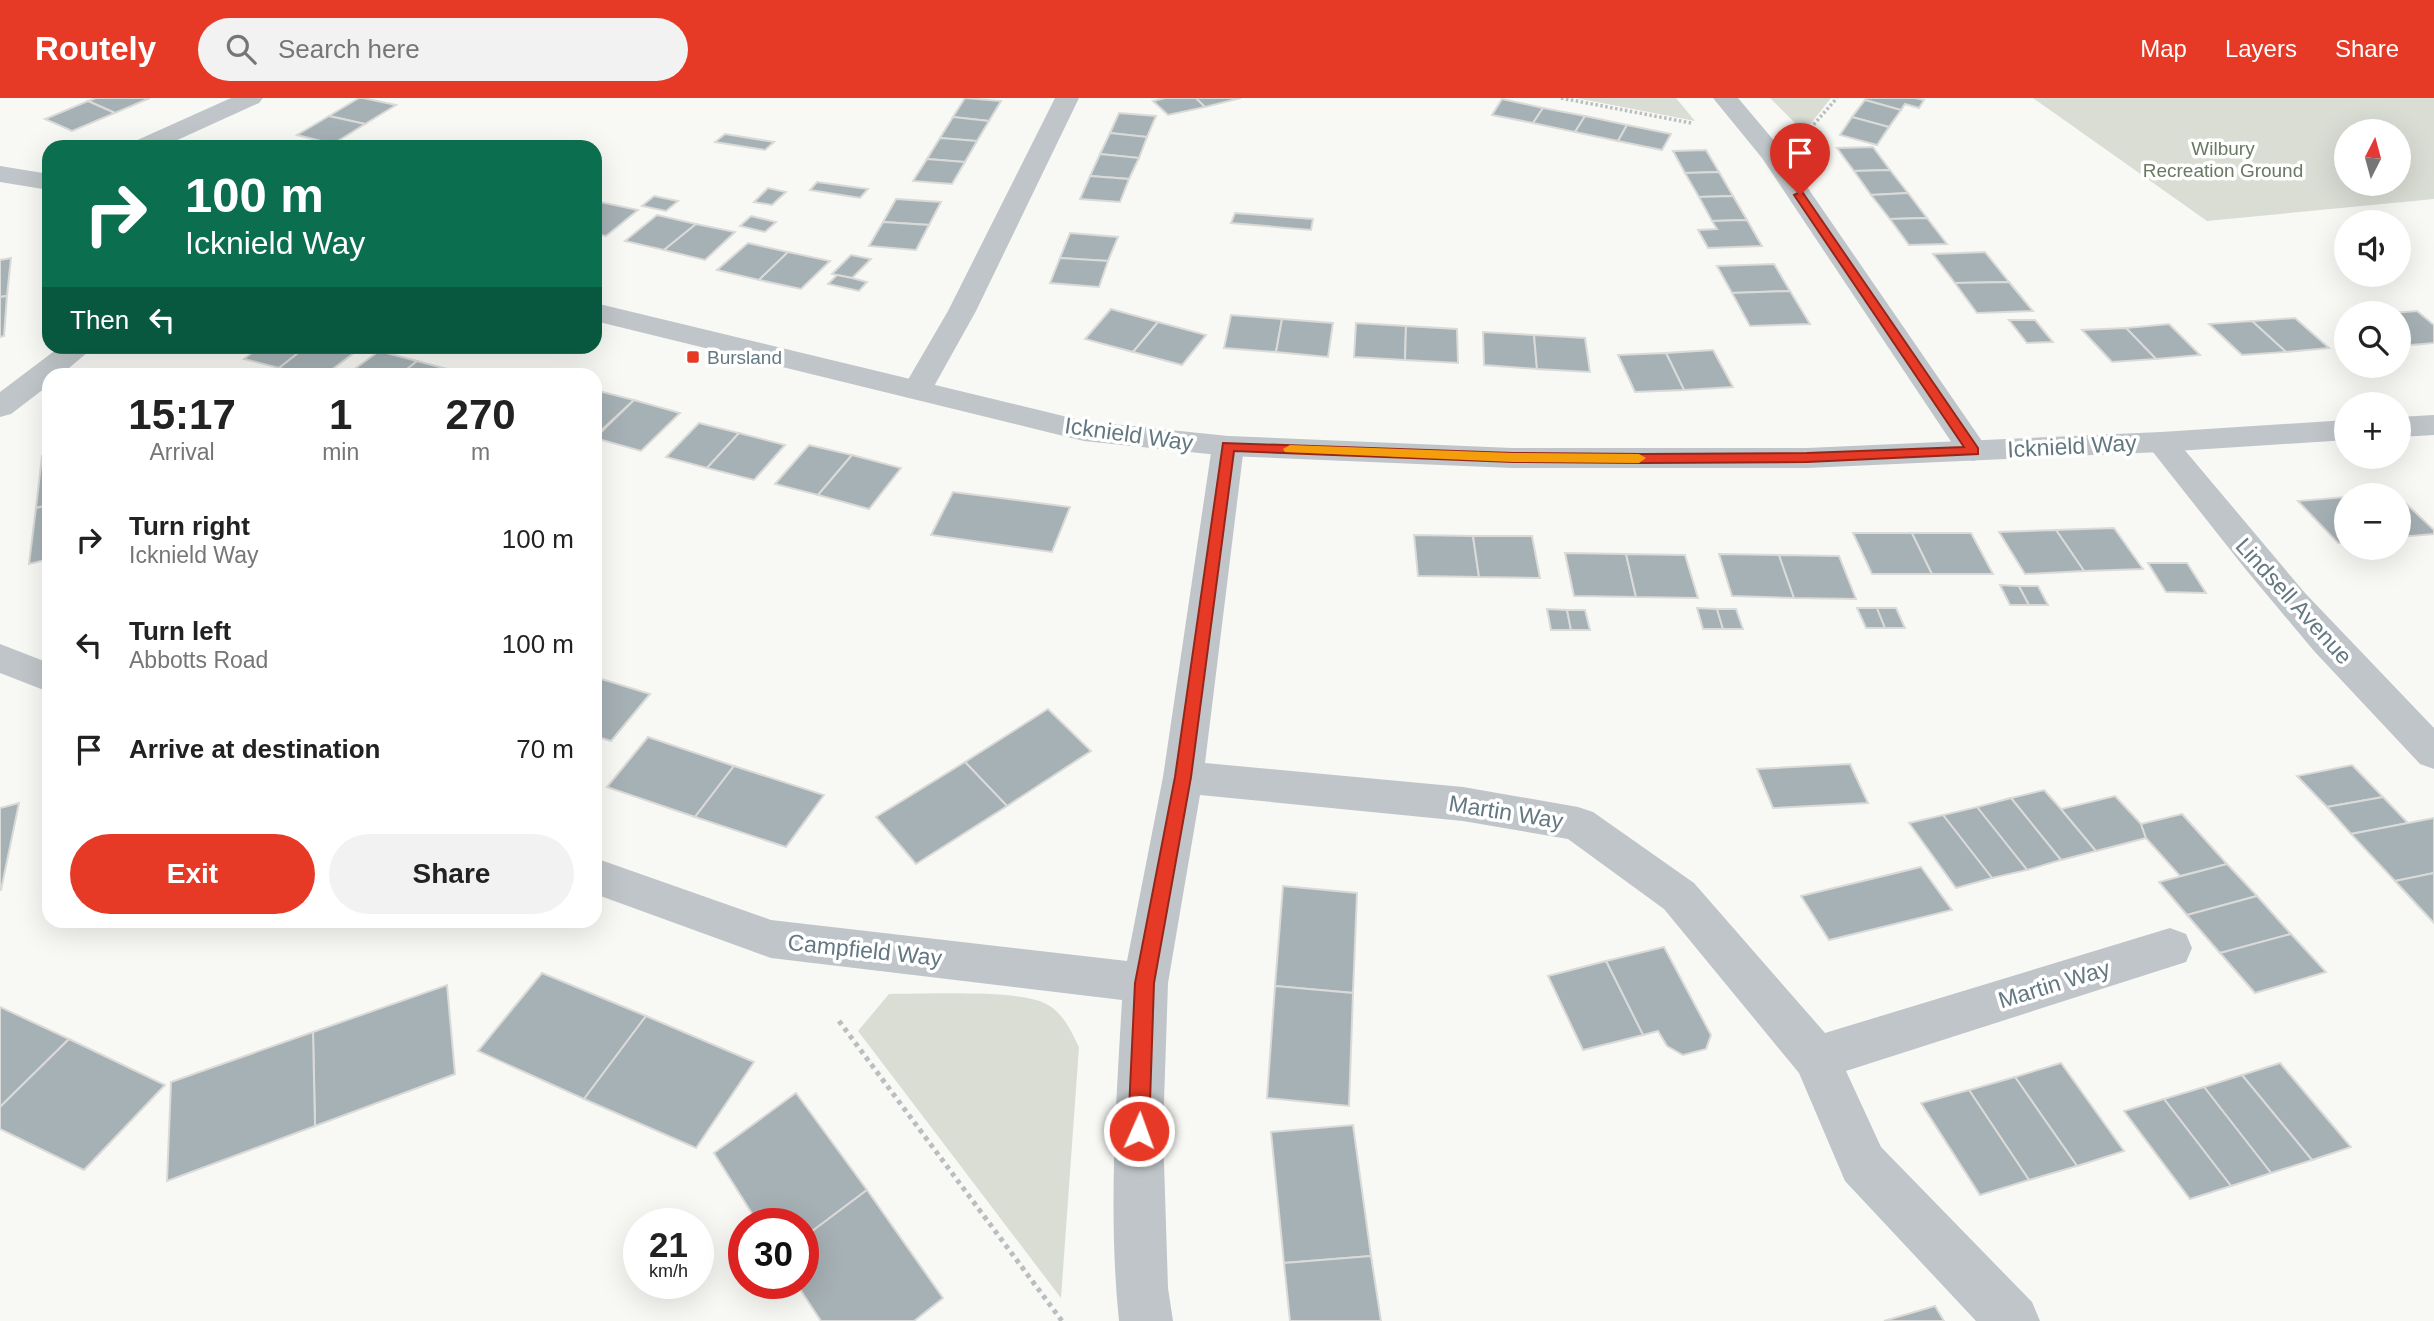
<!DOCTYPE html>
<html lang="en">
<head>
<meta charset="utf-8">
<style>
  body { margin:0; font-family:Helvetica,sans-serif; background:#f2f2f2; color:#222; height:100vh; display:flex; flex-direction:column; font-size:26px; white-space:nowrap }
  * { box-sizing:border-box; margin:0 }
  p { font-size:23px; color:#767676 }
  .icon { flex:none; width:38px; height:38px; fill:none; stroke:currentColor; stroke-width:2; stroke-linecap:round; stroke-linejoin:round }
  .map { position:relative; flex:1; overflow:hidden }
  .panel { position:absolute; left:42px; top:270px; width:560px; height:560px; display:flex; flex-direction:column; background:#fff; border-radius:21px; box-shadow:0 7px 28px #0002 }
  .panel>* { flex:none }
  .banner { position:absolute; left:42px; top:42px; width:560px; height:214px; border-radius:21px; box-shadow:0 7px 28px #0002; background:#0b6e4f; color:#fff; overflow:hidden }
  .needle { width:46px; rotate:6deg }
  .fabs { position:absolute; left:2334px; top:21px; display:grid; gap:14px }
  .fabs a { display:grid; place-items:center; width:77px; height:77px; border-radius:50%; background:#fff; box-shadow:0 7px 28px #0002; font-size:35px }
  .speed { position:absolute; left:623px; top:1110px; display:flex; gap:14px; font-size:35px; font-weight:700; text-align:center }
  .speed>* { display:grid; place-content:center; width:91px; height:91px; border-radius:50%; background:#fff; box-shadow:0 7px 28px #0002; line-height:1 }
  .speed small { font-size:18px; font-weight:400 }
  .speed .limit { border:10px solid #d22; background:#fff; color:#111 }
  .pin { position:absolute; display:grid; place-items:center; width:60px; height:60px; color:#fff; margin:-72px -30px; border-radius:50% 50% 50% 0; rotate:-45deg; box-shadow:0 0 7px #0007 }
  .pin .icon { rotate:45deg }
  .me { position:absolute; width:77px; margin:-38px; rotate:2deg; stroke-linejoin:round; filter:drop-shadow(0 0 5px #0008) }
  .turn { display:flex; align-items:center; gap:24px; height:147px; padding:0 28px; font-size:32px }
  .turn .icon { width:91px; height:91px; stroke-width:2.5 }
  .turn b { display:block; font-size:49px; line-height:60px }
  .then { display:flex; align-items:center; height:66px; padding:0 28px; background:#0003; gap:14px; font-size:26px }
  .eta { display:flex; justify-content:space-evenly; align-items:center; height:119px; text-align:center }
  .eta b { font-size:42px; font-weight:600; line-height:49px }
  .action { display:flex; gap:14px; margin-top:auto; padding:14px 28px }
  .action a { flex:1; height:80px; border-radius:42px; background:#e63a27; color:#fff; font-size:28px; font-weight:600; line-height:80px; text-align:center }
  .action a+a { background:#f2f2f2; color:#222 }
  ul { padding:0; list-style:none }
  li { display:flex; align-items:center; gap:21px; height:105px; padding:0 28px }
  li div { flex:1 }
  li b { display:block; font-size:26px }
  li em { font-style:normal }
  header { display:flex; align-items:center; gap:42px; box-sizing:border-box; height:98px; padding:0 35px; background:#e63a27; color:#fff }
  header strong { font-size:33px }
  nav { display:flex; gap:38px; margin-inline-start:auto; font-size:24px }
  .search { width:490px; height:63px; background:#f2f2f2; display:flex; align-items:center; gap:18px; box-sizing:border-box; padding:0 24px; border-radius:38px; color:#767676; font-size:26px }
  .map>svg:first-child { display:block }
  .green { fill:#d9ddd4; fill-rule:evenodd }
  .building { fill:#a6b1b5; stroke:#dadad8; stroke-width:2 }
  .lines { fill:none; stroke-linecap:round; stroke-linejoin:round }
  .path-far1 { stroke:#b9bec0; stroke-width:3.5; stroke-dasharray:2.5 2.5; stroke-linecap:butt }
  .path { stroke:#b9bec0; stroke-width:5; stroke-dasharray:4.5 4.5; stroke-linecap:butt }
  .minor { fill:#bfc5c8; fill-rule:evenodd }
  .tertiary { fill:#bfc5c8; fill-rule:evenodd }
  .route { fill:#e63a27; stroke:#962619; stroke-width:2 }
  .slow { fill:#f59e0b }
  .poi-dot { fill:#e63a27; stroke:#fff; stroke-width:2.5 }
  .labels { text-anchor:middle; dominant-baseline:central; stroke-width:7; stroke-linejoin:round; paint-order:stroke }
  .far-park-label { font-size:19px; fill:#697962; stroke:#fff }
  .far-poi-label { font-size:19px; fill:#637881; stroke:#fff; text-anchor:start }
  .street-label { font-size:23px; fill:#637881; stroke:#fff }
</style>
</head>
<body>
<header>
<strong>Routely</strong>
<div class="search"><svg class="icon" aria-label="search" viewBox="0 0 24 24"><circle cx="10" cy="10" r="6"/><path d="M15 15l6 6"/></svg>Search here</div>
<nav><a>Map</a><a>Layers</a><a>Share</a></nav>
</header>
<div class="map">
<svg width="2434" height="1223" viewBox="0 0 2434 1223">
  <rect width="100%" height="100%" fill="#f8f8f5"/>
  <g class="green">
    <polygon points="1576,0 1676,0 1695,23"/>
    <polygon points="1770,0 1831,0 1809,28 1800,30"/>
    <path d="M2033 0H2434V101L2207 123ZM2347 33H2399V86H2347Z"/>
    <path d="M889 896C924 896 1014 892 1042 904 1062 912 1070 931 1079 949L1061 1200 858 933Z"/>
  </g>
  <g class="building">
    <polygon points="96,0 150,0 115,15 88,3"/>
    <polygon points="359,0 363,0 396,7 365,26 329,18"/>
    <polygon points="965,0 1001,3 989,23 953,19"/>
    <polygon points="1165,0 1196,0 1205,9 1168,17 1153,3"/>
    <polygon points="1196,0 1241,0 1205,9"/>
    <polygon points="1867,0 1915,0 1924,2 1919,10 1905,6 1901,12 1865,2"/>
    <polygon points="1502,1 1543,10 1533,25 1492,17"/>
    <polygon points="1865,2 1901,12 1889,29 1852,19"/>
    <polygon points="88,3 115,15 72,33 45,21"/>
    <polygon points="1543,10 1585,18 1575,34 1533,25"/>
    <polygon points="1119,15 1156,18 1147,39 1110,35"/>
    <polygon points="329,18 365,26 333,46 297,37"/>
    <polygon points="1585,18 1627,27 1618,43 1575,34"/>
    <polygon points="953,19 989,23 977,43 940,40"/>
    <polygon points="1852,19 1889,29 1877,47 1840,37"/>
    <polygon points="1627,27 1671,36 1662,52 1618,43"/>
    <polygon points="1110,35 1147,39 1139,60 1100,56"/>
    <polygon points="725,36 774,44 765,52 715,44"/>
    <polygon points="940,40 977,43 965,64 927,61"/>
    <polygon points="1873,49 1890,72 1854,73 1837,50"/>
    <polygon points="1706,52 1719,74 1685,75 1673,53"/>
    <polygon points="1100,56 1139,60 1129,81 1090,78"/>
    <polygon points="927,61 965,64 952,86 913,83"/>
    <polygon points="1890,72 1908,95 1871,97 1854,73"/>
    <polygon points="1719,74 1733,98 1699,99 1685,75"/>
    <polygon points="1090,78 1129,81 1120,104 1080,101"/>
    <polygon points="817,84 868,91 860,100 810,92"/>
    <polygon points="768,90 786,94 772,107 754,104"/>
    <polygon points="1908,95 1927,120 1890,121 1871,97"/>
    <polygon points="654,98 678,103 666,113 642,108"/>
    <polygon points="1733,98 1747,122 1712,123 1699,99"/>
    <polygon points="896,101 941,104 929,127 883,124"/>
    <polygon points="600,104 638,112 606,138 595,136 595,108"/>
    <polygon points="1235,115 1313,121 1311,132 1231,125"/>
    <polygon points="657,117 696,126 664,152 625,143"/>
    <polygon points="751,118 776,124 765,134 740,128"/>
    <polygon points="1927,120 1947,146 1909,147 1890,121"/>
    <polygon points="1747,122 1762,148 1708,150 1698,132 1717,131 1712,123"/>
    <polygon points="883,124 929,127 916,152 869,148"/>
    <polygon points="696,126 735,134 705,162 664,152"/>
    <polygon points="1070,135 1118,139 1108,163 1060,160"/>
    <polygon points="748,145 788,154 759,182 717,172"/>
    <polygon points="788,154 830,163 801,191 759,182"/>
    <polygon points="1985,154 2009,184 1955,185 1933,156"/>
    <polygon points="851,157 871,161 852,180 832,176"/>
    <polygon points="11,160 7,198 0,199 0,162"/>
    <polygon points="1060,160 1108,163 1099,189 1050,185"/>
    <polygon points="1774,166 1790,193 1732,195 1717,168"/>
    <polygon points="837,177 852,180 867,184 859,193 828,186"/>
    <polygon points="2009,184 2033,213 1977,215 1955,185"/>
    <polygon points="1790,193 1810,226 1750,228 1732,195"/>
    <polygon points="7,198 4,238 0,239 0,199"/>
    <polygon points="1111,211 1158,224 1133,254 1085,241"/>
    <polygon points="2417,213 2434,227 2434,245 2411,247 2399,237 2399,215 2391,215"/>
    <polygon points="1231,217 1282,221 1276,254 1224,250"/>
    <polygon points="2295,220 2329,250 2286,254 2252,223"/>
    <polygon points="1282,221 1333,225 1328,259 1276,254"/>
    <polygon points="2009,222 2035,222 2053,244 2027,245"/>
    <polygon points="2252,223 2286,254 2242,257 2209,226"/>
    <polygon points="1158,224 1206,237 1182,267 1133,254"/>
    <polygon points="1356,225 1406,228 1405,262 1354,259"/>
    <polygon points="2169,226 2200,257 2156,261 2126,230"/>
    <polygon points="1406,228 1457,231 1458,265 1405,262"/>
    <polygon points="2126,230 2156,261 2112,264 2082,232"/>
    <polygon points="1483,234 1534,237 1537,271 1484,267"/>
    <polygon points="1534,237 1585,240 1590,274 1537,271"/>
    <polygon points="261,248 307,248 279,270 244,261"/>
    <polygon points="307,248 350,248 359,251 326,276 307,276 279,270"/>
    <polygon points="1713,252 1733,289 1684,292 1666,255"/>
    <polygon points="379,253 417,263 401,276 348,276"/>
    <polygon points="1666,255 1684,292 1635,294 1618,257"/>
    <polygon points="417,263 458,274 455,276 401,276"/>
    <polygon points="595,292 634,302 595,338"/>
    <polygon points="634,302 680,315 641,353 595,340"/>
    <polygon points="699,325 739,335 707,370 666,359"/>
    <polygon points="739,335 785,347 754,382 707,370"/>
    <polygon points="809,347 852,357 818,397 775,386"/>
    <polygon points="49,356 49,407 36,410 42,358"/>
    <polygon points="852,357 901,370 869,411 818,397"/>
    <polygon points="953,394 1070,409 1052,454 931,437"/>
    <polygon points="2346,399 2347,444 2338,445 2298,403"/>
    <polygon points="2399,399 2434,432 2434,436 2399,439"/>
    <polygon points="49,407 49,461 29,466 36,410"/>
    <polygon points="2114,430 2143,471 2084,473 2056,432"/>
    <polygon points="2056,432 2084,473 2025,476 1999,434"/>
    <polygon points="1853,435 1912,435 1932,476 1872,476"/>
    <polygon points="1912,435 1971,435 1993,476 1932,476"/>
    <polygon points="1414,437 1473,438 1479,479 1418,478"/>
    <polygon points="1473,438 1532,438 1540,480 1479,479"/>
    <polygon points="1565,455 1626,456 1636,499 1574,498"/>
    <polygon points="1626,456 1685,457 1698,500 1636,499"/>
    <polygon points="1719,456 1779,457 1794,500 1732,498"/>
    <polygon points="1779,457 1839,458 1856,501 1794,500"/>
    <polygon points="2148,465 2187,465 2206,495 2166,494"/>
    <polygon points="2000,487 2019,488 2029,507 2010,507"/>
    <polygon points="2019,488 2038,488 2048,507 2029,507"/>
    <polygon points="1697,510 1717,511 1723,531 1703,531"/>
    <polygon points="1857,510 1877,510 1885,530 1866,530"/>
    <polygon points="1877,510 1896,510 1905,530 1885,530"/>
    <polygon points="1547,511 1567,512 1571,532 1551,532"/>
    <polygon points="1717,511 1736,511 1743,531 1723,531"/>
    <polygon points="1567,512 1585,512 1590,532 1571,532"/>
    <polygon points="595,579 650,596 611,643 595,638"/>
    <polygon points="1048,611 1091,653 1007,708 965,664"/>
    <polygon points="648,639 734,668 695,719 607,689"/>
    <polygon points="965,664 1007,708 916,766 876,719"/>
    <polygon points="1850,666 1868,705 1773,710 1757,671"/>
    <polygon points="2352,667 2383,699 2327,709 2297,678"/>
    <polygon points="734,668 824,697 786,749 695,719"/>
    <polygon points="2044,692 2061,711 2096,753 2061,762 2011,700"/>
    <polygon points="2115,698 2141,726 2146,740 2096,753 2061,711"/>
    <polygon points="2383,699 2408,725 2351,736 2327,709"/>
    <polygon points="2011,700 2061,762 2027,772 1977,709"/>
    <polygon points="19,705 1,792 0,792 0,710"/>
    <polygon points="1977,709 2027,772 1992,780 1943,717"/>
    <polygon points="2182,716 2227,766 2180,778 2146,740 2141,726"/>
    <polygon points="1943,717 1992,780 1956,790 1909,725"/>
    <polygon points="2434,720 2434,775 2395,783 2351,736"/>
    <polygon points="2227,766 2257,798 2187,817 2159,784"/>
    <polygon points="1921,769 1952,812 1829,842 1801,798"/>
    <polygon points="2434,775 2434,825 2395,783"/>
    <polygon points="1283,788 1357,795 1353,895 1275,888"/>
    <polygon points="2257,798 2291,836 2220,855 2187,817"/>
    <polygon points="2291,836 2326,874 2255,895 2220,855"/>
    <polygon points="1664,849 1711,937 1706,951 1683,957 1667,948 1658,933 1643,937 1606,863"/>
    <polygon points="1606,863 1643,937 1583,952 1548,878"/>
    <polygon points="542,875 646,918 584,1001 478,953"/>
    <polygon points="447,887 455,976 315,1028 313,934"/>
    <polygon points="1275,888 1353,895 1349,1008 1267,1000"/>
    <polygon points="0,909 69,941 0,1009"/>
    <polygon points="646,918 754,964 696,1050 584,1001"/>
    <polygon points="313,934 315,1028 167,1083 171,984"/>
    <polygon points="69,941 165,987 84,1072 0,1031 0,1009"/>
    <polygon points="2061,965 2124,1053 2077,1068 2015,979"/>
    <polygon points="2280,965 2351,1049 2312,1062 2242,977"/>
    <polygon points="2242,977 2312,1062 2271,1075 2204,989"/>
    <polygon points="2015,979 2077,1068 2029,1082 1969,992"/>
    <polygon points="2204,989 2271,1075 2231,1088 2164,1001"/>
    <polygon points="1969,992 2029,1082 1980,1097 1921,1005"/>
    <polygon points="796,995 867,1092 803,1140 803,1125 758,1125 714,1055"/>
    <polygon points="2164,1001 2231,1088 2190,1101 2124,1013"/>
    <polygon points="1353,1027 1371,1158 1284,1165 1271,1034"/>
    <polygon points="867,1092 943,1200 914,1223 821,1223 796,1185 803,1185 803,1140"/>
    <polygon points="1371,1158 1381,1223 1290,1223 1284,1165"/>
    <polygon points="1935,1208 1944,1223 1884,1223"/>
  </g>
  <g class="lines">
    <g class="path-far1">
      <polyline points="1561,0 1691,25"/>
      <polyline points="1807,34 1837,0"/>
    </g>
    <polyline class="path" points="839,923 1062,1223"/>
    <g class="minor">
      <polygon points="231,0 263,0 259,5 162,49 130,49 133,44"/>
      <polygon points="1055,0 1079,0 976,213 928,299 917,301 906,299 902,292 948,213"/>
      <polygon points="1713,0 1738,0 1781,51 1984,346 1989,353 1984,360 1973,363 1962,360 1762,60"/>
      <polygon points="61,248 95,248 62,276 49,276 49,287 11,316 0,319 0,294"/>
      <polygon points="2161,334 2172,337 2305,495 2434,630 2434,671 2420,666 2314,553 2247,473 2145,344 2150,337"/>
      <path d="M1228 338 1239 341 1244 348 1205 665 1463 689 1578 709 1593 714 1694 785 1825 935 2170 830 2186 836 2192 850 2186 864 1846 973 1881 1049 2032 1204 2040 1223H1976L1845 1083 1799 975 1664 811 1568 741 1463 723 1200 697 1168 885 1163 1033 1168 1190 1173 1223H1119C1108 1117 1116 1009 1122 902L771 860 595 796V760L771 822 1127 863 1163 679 1212 348 1217 341Z"/>
      <polygon points="0,546 49,565 49,594 0,575"/>
    </g>
    <g class="tertiary">
      <polygon points="0,68 49,76 49,92 0,84"/>
      <polygon points="595,205 1084,323 1228,338 1512,350 1807,350 2161,334 2347,322 2347,342 2161,354 1807,370 1512,370 1228,358 1084,343 595,223"/>
      <polygon points="2434,317 2434,337 2399,339 2399,319"/>
    </g>
  </g>
  <polygon class="route" points="1800,94 1803,95 1978,350 1978,356 1807,364 1643,365 1513,364 1234,353 1191,679 1154,885 1149,1033 1146,1040 1139,1043 1131,1040 1128,1033 1135,885 1175,679 1223,345 1513,355 1643,356 1807,355 1964,349 1794,97"/>
  <polygon class="slow" points="1290,347 1513,355 1639,356 1646,360 1639,365 1513,364 1285,354 1283,351"/>
  <rect class="poi-dot" x="686" y="252" width="14" height="14" rx="3.5"/>
  <g class="labels">
    <g class="far-park-label">
      <text x="2223" y="50">Wilbury<tspan x="2223" dy="22">Recreation Ground</tspan></text>
    </g>
    <g class="far-poi-label">
      <text x="707" y="259">Bursland</text>
    </g>
    <g class="street-label">
      <text transform="translate(1129 336) rotate(8)">Icknield Way</text>
      <text transform="translate(2072 348) rotate(-3)">Icknield Way</text>
      <text transform="translate(2294 503) rotate(48)">Lindsell Avenue</text>
      <text transform="translate(1506 714) rotate(9)">Martin Way</text>
      <text transform="translate(865 852) rotate(6)">Campfield Way</text>
      <text transform="translate(2054 886) rotate(-17)">Martin Way</text>
    </g>
  </g>
</svg>
<div class="fabs">
<a><svg class="needle" viewBox="-14 -14 28 28"><path d="M0-13l5 13h-10z" fill="#e53935"/><path d="M0 13l5-13h-10z" fill="#767676"/></svg></a>
<a><svg class="icon" aria-label="sound" viewBox="0 0 24 24"><path d="M4 9h4l5-4v14l-5-4H4zM17 9q2 3 0 6"/></svg></a>
<a><svg class="icon" aria-label="search" viewBox="0 0 24 24"><circle cx="10" cy="10" r="6"/><path d="M15 15l6 6"/></svg></a>
<a>+</a>
<a>−</a>
</div>
<div class="speed"><div>21<small>km/h</small></div><div class="limit">30</div></div>
<div class="pin" style="left:1800px;top:97px;background:#d93025"><svg class="icon" aria-label="arrive" viewBox="0 0 24 24"><path d="M6 21V4h12l-3 4 3 4H6"/></svg></div>
<svg class="me" style="left:1139px;top:1033px" viewBox="-20 -20 40 40"><circle r="17" fill="#e63a27" stroke="#fff" stroke-width="3"/><path d="M0-11L8 9 0 5-8 9z" fill="#fff"/></svg>
<div class="banner">
<div class="turn"><svg class="icon" aria-label="right" viewBox="0 0 24 24"><path d="M7 20v-9h11M14 6l5 5-5 5"/></svg><div><b>100 m</b>Icknield Way</div></div>
<div class="then">Then<svg class="icon" aria-label="left" viewBox="0 0 24 24"><path d="M17 20v-9H6M10 6l-5 5 5 5"/></svg></div>
</div>
<section class="panel">
<div class="eta">
<div><b>15:17</b><p>Arrival</p></div>
<div><b>1</b><p>min</p></div>
<div><b>270</b><p>m</p></div>
</div>
<ul>
<li><svg class="icon" aria-label="right" viewBox="0 0 24 24"><path d="M7 20v-9h11M14 6l5 5-5 5"/></svg><div><b>Turn right</b><p>Icknield Way</p></div><em>100 m</em></li>
<li><svg class="icon" aria-label="left" viewBox="0 0 24 24"><path d="M17 20v-9H6M10 6l-5 5 5 5"/></svg><div><b>Turn left</b><p>Abbotts Road</p></div><em>100 m</em></li>
<li><svg class="icon" aria-label="arrive" viewBox="0 0 24 24"><path d="M6 21V4h12l-3 4 3 4H6"/></svg><div><b>Arrive at destination</b></div><em>70 m</em></li>
</ul>
<div class="action"><a>Exit</a><a>Share</a></div>
</section>
</div>
</body>
</html>
